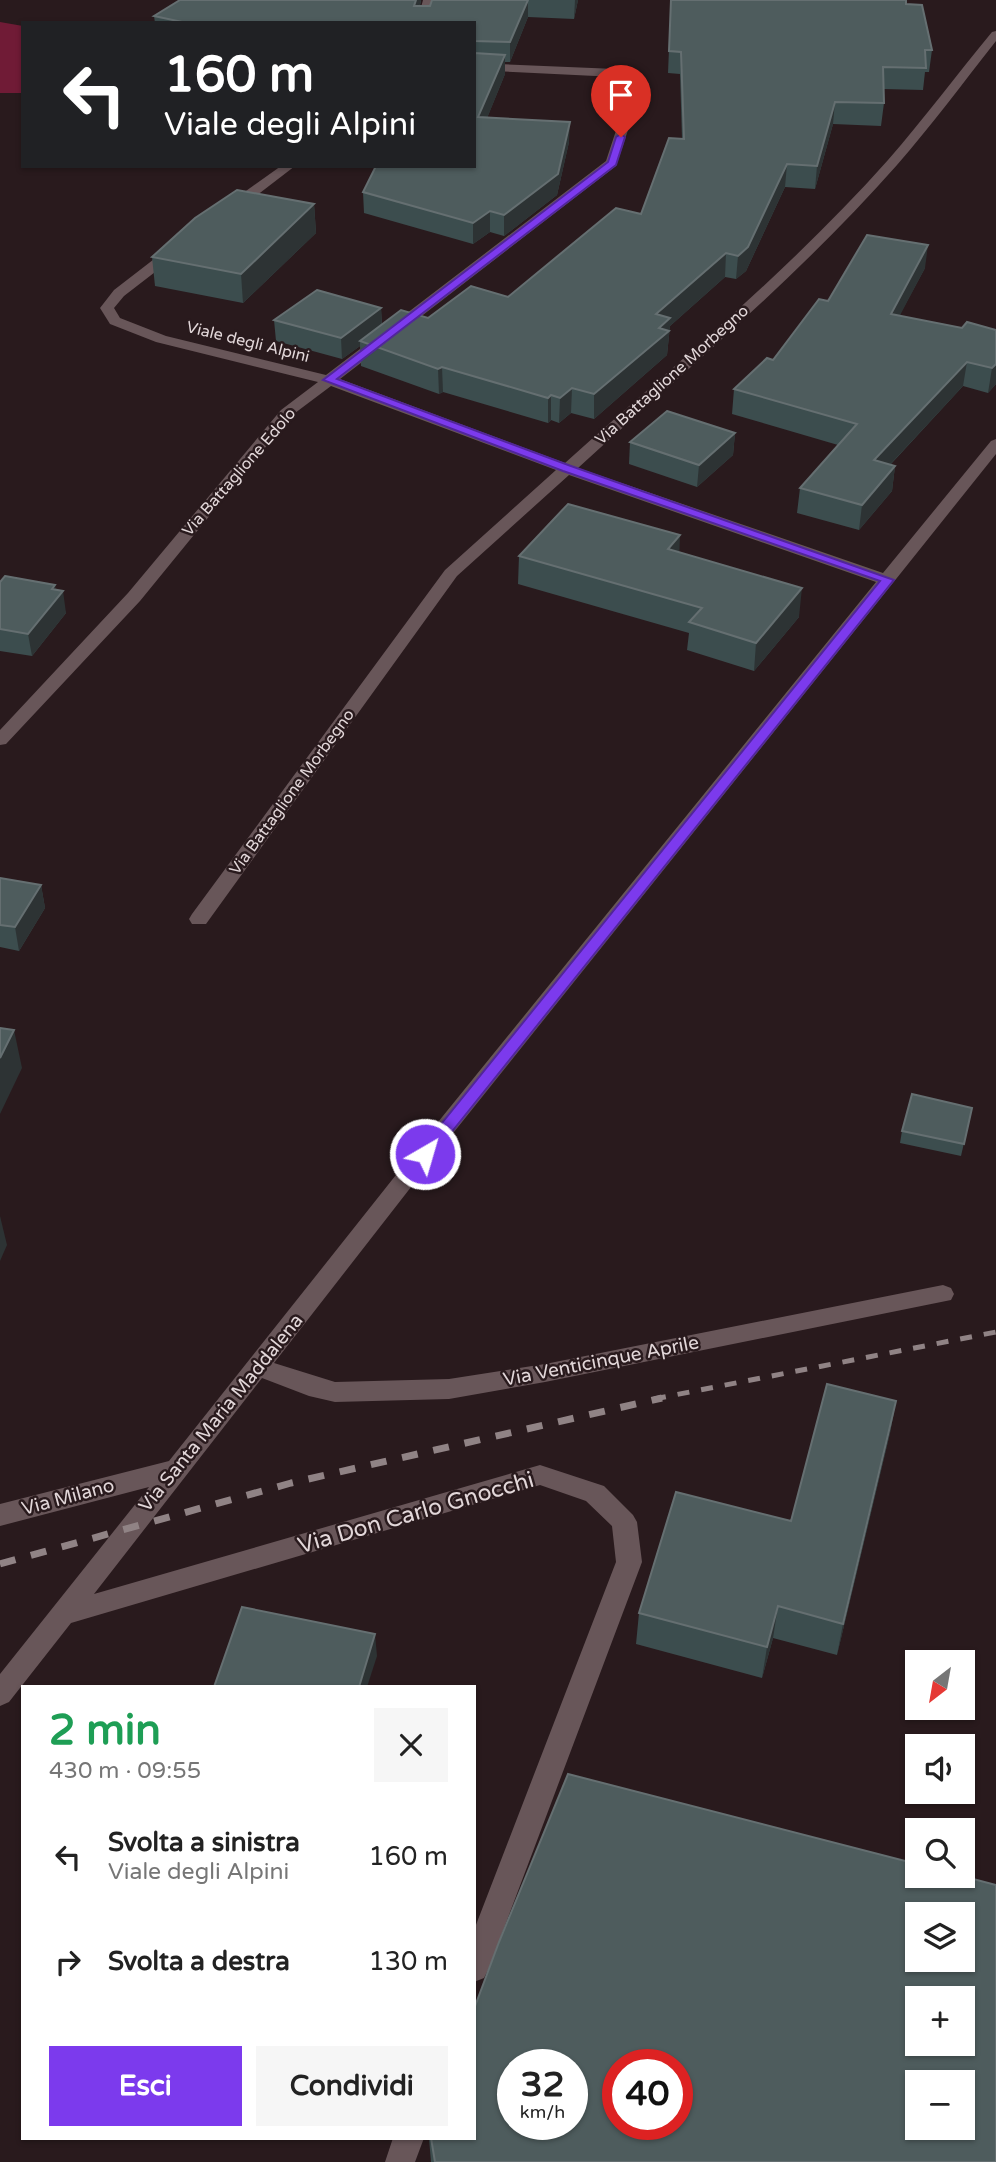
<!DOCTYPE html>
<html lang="it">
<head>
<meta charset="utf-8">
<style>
  body { margin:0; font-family:"Varela Round",sans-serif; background:#f6f6f6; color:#222; height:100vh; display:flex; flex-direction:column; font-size:26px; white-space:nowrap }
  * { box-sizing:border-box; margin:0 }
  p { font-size:23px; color:#767676 }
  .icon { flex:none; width:38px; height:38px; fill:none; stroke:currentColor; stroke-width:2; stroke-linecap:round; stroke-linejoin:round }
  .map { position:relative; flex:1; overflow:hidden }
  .panel { position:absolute; left:21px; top:1685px; width:455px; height:455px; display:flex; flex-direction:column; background:#fff; border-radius:0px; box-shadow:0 2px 5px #0004 }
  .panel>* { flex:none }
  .guide { position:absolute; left:21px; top:21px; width:455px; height:147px; border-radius:0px; box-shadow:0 2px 5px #0004; background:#202124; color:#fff; overflow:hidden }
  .needle { width:46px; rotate:211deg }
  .tools { position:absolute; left:905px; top:1650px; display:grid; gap:14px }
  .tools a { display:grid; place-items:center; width:70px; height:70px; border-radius:0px; background:#fff; box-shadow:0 2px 5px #0004; font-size:35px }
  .speed { position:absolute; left:497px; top:2049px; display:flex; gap:14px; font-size:35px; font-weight:700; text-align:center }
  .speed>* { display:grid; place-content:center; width:91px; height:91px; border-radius:50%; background:#fff; box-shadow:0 2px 5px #0004; line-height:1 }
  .speed small { font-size:18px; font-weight:400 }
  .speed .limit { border:10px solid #d22; background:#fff; color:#111 }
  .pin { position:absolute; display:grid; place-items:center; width:60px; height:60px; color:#fff; margin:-72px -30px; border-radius:50% 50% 50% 0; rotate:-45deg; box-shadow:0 0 7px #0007 }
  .pin .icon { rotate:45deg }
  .me { position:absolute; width:77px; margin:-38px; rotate:38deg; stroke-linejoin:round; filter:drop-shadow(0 0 5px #0008) }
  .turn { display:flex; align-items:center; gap:24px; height:147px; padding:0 28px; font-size:32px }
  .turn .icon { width:91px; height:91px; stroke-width:2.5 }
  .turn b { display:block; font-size:49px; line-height:60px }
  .round { display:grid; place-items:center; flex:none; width:74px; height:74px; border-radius:0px; background:#f6f6f6 }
  .summary { display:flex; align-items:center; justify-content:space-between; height:119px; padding:0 28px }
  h1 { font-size:42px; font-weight:800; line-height:52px; color:#1e9e55 }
  .button { display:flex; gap:14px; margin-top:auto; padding:14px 28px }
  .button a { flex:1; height:80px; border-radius:0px; background:#7c3aed; color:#fff; font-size:28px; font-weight:800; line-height:80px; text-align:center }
  .button a+a { background:#f6f6f6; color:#222 }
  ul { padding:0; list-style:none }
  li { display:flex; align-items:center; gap:21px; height:105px; padding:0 28px }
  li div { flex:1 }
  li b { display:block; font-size:26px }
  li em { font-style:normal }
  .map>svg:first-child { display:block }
  .green { fill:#701b36 }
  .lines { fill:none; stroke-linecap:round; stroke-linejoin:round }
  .minor { fill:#685659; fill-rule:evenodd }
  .rail-far1 { stroke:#908385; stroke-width:5; stroke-dasharray:12 12; stroke-linecap:butt }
  .rail { stroke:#908385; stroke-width:7; stroke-dasharray:16 16; stroke-linecap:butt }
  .wall { fill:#3c4d4e }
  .shaded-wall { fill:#2d3334 }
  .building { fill:#4e5c5d; stroke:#656f71; stroke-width:2; fill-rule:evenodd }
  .route { fill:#7c3aed; stroke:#51269a; stroke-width:2 }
  .labels { text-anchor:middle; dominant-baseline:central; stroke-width:5; stroke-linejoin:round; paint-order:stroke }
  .far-street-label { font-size:16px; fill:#e2d7d9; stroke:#291a1d }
  .street-label { font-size:19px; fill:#e2d7d9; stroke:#291a1d }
  .near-street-label { font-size:23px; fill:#e2d7d9; stroke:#291a1d }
</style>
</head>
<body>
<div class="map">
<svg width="996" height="2162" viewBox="0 0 996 2162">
  <rect width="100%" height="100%" fill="#291a1d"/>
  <polygon class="green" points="0,22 23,26 23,93 0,93"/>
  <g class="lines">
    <g class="minor">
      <polygon points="423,0 435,0 429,23 417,23"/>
      <path d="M996 31V41C963 83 931 126 897 165 800 275 686 370 578 468L883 573 991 441 996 439V454L450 1137 274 1363 335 1382 449 1379 545 1364 943 1285 951 1288 954 1294 951 1300 545 1382 449 1399 335 1402 309 1396 262 1378 94 1594 540 1465 604 1486 633 1515 637 1522 642 1562 489 1968 484 1978 474 1982V1930L616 1562 612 1526 586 1501 540 1485 71 1623 9 1702 0 1706V1674L149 1487 0 1526V1504L169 1461 434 1127 876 582 569 475 457 576 206 924H192L189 919 192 914 445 570 556 470 331 386 291 416 140 601 6 744 0 745V730L128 593 281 410 318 382 156 342 110 324 100 308 114 290 171 246H181V252L124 296 114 308 120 318 166 336 326 375 606 161 631 85 628 79 616 77 474 70V63L616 69 636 75 643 85 616 166 340 379 565 463C675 365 790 270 888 160 924 119 957 74 992 32Z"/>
      <polygon points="281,166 295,166 235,212 225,212 225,206"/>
      <polygon points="393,2138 424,2138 415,2162 385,2162"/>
    </g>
    <polyline class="rail-far1" points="654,1399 996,1332"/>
    <polyline class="rail" points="0,1564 291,1483 662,1398"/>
  </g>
  <g class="wall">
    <polygon points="421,0 420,6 430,6 432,0 578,0 574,19 528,17 510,62 505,62 505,74 487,118 569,142 557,195 504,236 490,232 473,244 364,213 363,192 474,166 474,23 155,23 154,16"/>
    <polygon points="671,0 906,4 932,50 929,72 925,72 923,90 883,89 884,103 881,126 833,124 815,189 785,187 746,271 736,279 725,277 670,326 667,355 594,419 571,413 559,423 551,420 548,423 443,392 439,394 361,366 360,346 342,359 276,341 274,320 381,308 382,325 428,318 508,297 641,214 682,139 680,74 668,73"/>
    <polygon points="314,204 316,233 243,303 155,286 152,257"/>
    <polygon points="925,268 899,316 962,328 996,330 996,384 988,393 963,386 891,464 895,466 892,491 859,530 797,513 800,488 838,445 732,414 734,389 773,360 828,301"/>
    <polygon points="735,433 733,455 697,487 629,464 630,442"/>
    <polygon points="679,552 799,617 754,671 687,650 689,633 518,584 519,556"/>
    <polygon points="0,582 56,589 66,613 32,656 0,651"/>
    <polygon points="0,878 41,885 45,908 19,951 0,947"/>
    <polygon points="972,1108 961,1156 900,1143 902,1131"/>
    <polygon points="896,1401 890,1433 837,1655 773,1638 762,1678 636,1644 639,1613 791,1521"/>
    <polygon points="429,2138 474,2138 996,2162 431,2162"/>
  </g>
  <g class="shaded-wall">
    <polygon points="416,0 421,0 415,23 414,6"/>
    <polygon points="528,0 528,17 510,62 510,42"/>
    <polygon points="575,0 578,0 574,19"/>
    <polygon points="505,55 505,74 479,138 478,117"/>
    <polygon points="835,102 833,124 815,189 817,166"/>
    <polygon points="570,122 569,142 557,195 504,236 504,215"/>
    <polygon points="787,164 785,187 746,271 736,279 738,256"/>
    <polygon points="314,204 316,233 243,303 241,274"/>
    <polygon points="490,211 490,232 473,244 473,223"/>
    <polygon points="928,245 925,268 888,338 891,314"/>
    <polygon points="726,253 725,277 670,326 667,355 594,419 594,394 656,314"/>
    <polygon points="381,308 382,329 360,341 360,346 342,359 341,338"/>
    <polygon points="967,362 963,386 871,485 874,460"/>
    <polygon points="996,364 996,384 988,393 992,368"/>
    <polygon points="442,367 443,392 439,394 438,369"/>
    <polygon points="572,388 571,413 559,423 560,398"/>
    <polygon points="551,395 551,420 548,423 548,398"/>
    <polygon points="735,433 733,455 697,487 699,465"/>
    <polygon points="895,466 892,491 859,530 862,505"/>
    <polygon points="680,535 679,563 668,549"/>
    <polygon points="55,585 57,598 63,591 66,613 32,656 28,634"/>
    <polygon points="802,588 799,617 754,671 756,643"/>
    <polygon points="41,885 45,908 19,951 15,927"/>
    <polygon points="14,1030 22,1068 0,1114 0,1058"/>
    <polygon points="0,1216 7,1245 0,1261"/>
    <polygon points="896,1401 890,1433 837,1655 843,1624"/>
    <polygon points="778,1606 773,1638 762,1678 767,1647"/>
    <polygon points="375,1634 377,1656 367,1687 359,1687"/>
  </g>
  <g class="building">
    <polygon points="180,0 416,0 414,6 430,6 432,0 528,0 510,42 474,41 474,23 187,23 154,16"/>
    <polygon points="671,0 906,0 906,4 922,5 932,50 925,50 926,68 883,67 884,103 835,102 817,166 787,164 748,247 738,256 726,253 656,314 670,318 659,328 669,331 594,394 572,388 560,398 551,395 548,398 442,367 438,369 360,341 401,310 428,318 471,286 508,297 616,208 641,214 669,138 684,139 681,52 669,51"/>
    <polygon points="474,53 505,55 478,117 570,122 558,174 504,215 490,211 473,223 363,192 376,166 474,166"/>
    <polygon points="237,190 314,204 241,274 152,257 195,218"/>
    <polygon points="867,235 928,245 891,314 962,328 967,322 996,330 996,364 992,368 967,362 874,460 895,466 862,505 800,488 857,424 734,389 767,358 773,360 819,299 828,301"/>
    <polygon points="317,290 381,308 341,338 274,320"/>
    <polygon points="667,411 735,433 699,465 630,442"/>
    <polygon points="568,504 680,535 668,549 802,588 756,643 689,622 702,608 519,556"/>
    <polygon points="5,576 55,585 52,589 63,591 28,634 0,629 0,582"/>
    <polygon points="0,878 41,885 15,927 0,925"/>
    <polygon points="0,1028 14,1030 0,1058"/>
    <polygon points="912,1094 972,1108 964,1144 902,1131"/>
    <polygon points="827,1384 896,1401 843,1624 778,1606 767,1647 639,1613 676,1492 791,1521"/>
    <polygon points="242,1607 375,1634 359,1687 214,1687"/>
    <path d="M568 1774 917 1864V1876H962L996 1885V2162H435L431 2138H474V2009L499 1942ZM917 1914H962V1960H917ZM917 1998H962V2044H917ZM513 2065H572V2124H513ZM618 2065H677V2124H618ZM917 2082H962V2128H917Z"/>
  </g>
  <polygon class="route" points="621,134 625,137 616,165 337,379 571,466 894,580 431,1158 425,1160 417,1154 420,1150 880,581 563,471 323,380 608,162 616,137"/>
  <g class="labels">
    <g class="far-street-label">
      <text transform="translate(248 342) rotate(14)">Viale degli Alpini</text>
      <text transform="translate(672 375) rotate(-42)">Via Battaglione Morbegno</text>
      <text transform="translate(239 472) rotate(-49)">Via Battaglione Edolo</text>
      <text transform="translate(292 792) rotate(-54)">Via Battaglione Morbegno</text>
    </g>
    <g class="street-label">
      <text transform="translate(601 1361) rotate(-11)">Via Venticinque Aprile</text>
      <text transform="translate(221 1413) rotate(-51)">Via Santa Maria Maddalena</text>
      <text transform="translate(68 1497) rotate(-15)">Via Milano</text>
    </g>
    <g class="near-street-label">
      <text transform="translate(416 1513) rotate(-16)">Via Don Carlo Gnocchi</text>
    </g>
  </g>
</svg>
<div class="tools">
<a><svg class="needle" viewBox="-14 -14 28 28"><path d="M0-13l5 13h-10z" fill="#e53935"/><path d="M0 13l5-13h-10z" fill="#767676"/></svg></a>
<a><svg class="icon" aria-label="sound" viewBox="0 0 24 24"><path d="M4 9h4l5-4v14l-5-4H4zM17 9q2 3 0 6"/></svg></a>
<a><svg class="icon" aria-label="search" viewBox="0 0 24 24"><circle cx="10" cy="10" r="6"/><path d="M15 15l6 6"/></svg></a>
<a><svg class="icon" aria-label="layers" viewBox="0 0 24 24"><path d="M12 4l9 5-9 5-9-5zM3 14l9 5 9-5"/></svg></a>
<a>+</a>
<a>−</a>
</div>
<div class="speed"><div>32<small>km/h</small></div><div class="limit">40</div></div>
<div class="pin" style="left:621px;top:137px;background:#d93025"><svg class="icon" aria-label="arrive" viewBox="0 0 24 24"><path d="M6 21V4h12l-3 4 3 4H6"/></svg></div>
<svg class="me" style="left:425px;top:1154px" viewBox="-20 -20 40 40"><circle r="17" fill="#7c3aed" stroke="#fff" stroke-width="3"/><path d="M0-11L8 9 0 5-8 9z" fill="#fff"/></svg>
<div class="guide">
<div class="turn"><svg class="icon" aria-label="left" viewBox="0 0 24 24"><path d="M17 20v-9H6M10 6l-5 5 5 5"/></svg><div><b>160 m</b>Viale degli Alpini</div></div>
</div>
<section class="panel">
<div class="summary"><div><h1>2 min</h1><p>430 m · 09:55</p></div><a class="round"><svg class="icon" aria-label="close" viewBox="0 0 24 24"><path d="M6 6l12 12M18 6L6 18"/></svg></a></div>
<ul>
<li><svg class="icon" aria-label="left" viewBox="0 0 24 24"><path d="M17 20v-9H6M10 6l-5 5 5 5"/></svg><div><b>Svolta a sinistra</b><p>Viale degli Alpini</p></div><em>160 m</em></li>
<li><svg class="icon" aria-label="right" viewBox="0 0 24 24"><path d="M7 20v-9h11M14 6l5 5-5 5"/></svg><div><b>Svolta a destra</b></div><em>130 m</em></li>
</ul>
<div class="button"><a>Esci</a><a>Condividi</a></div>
</section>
</div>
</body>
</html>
